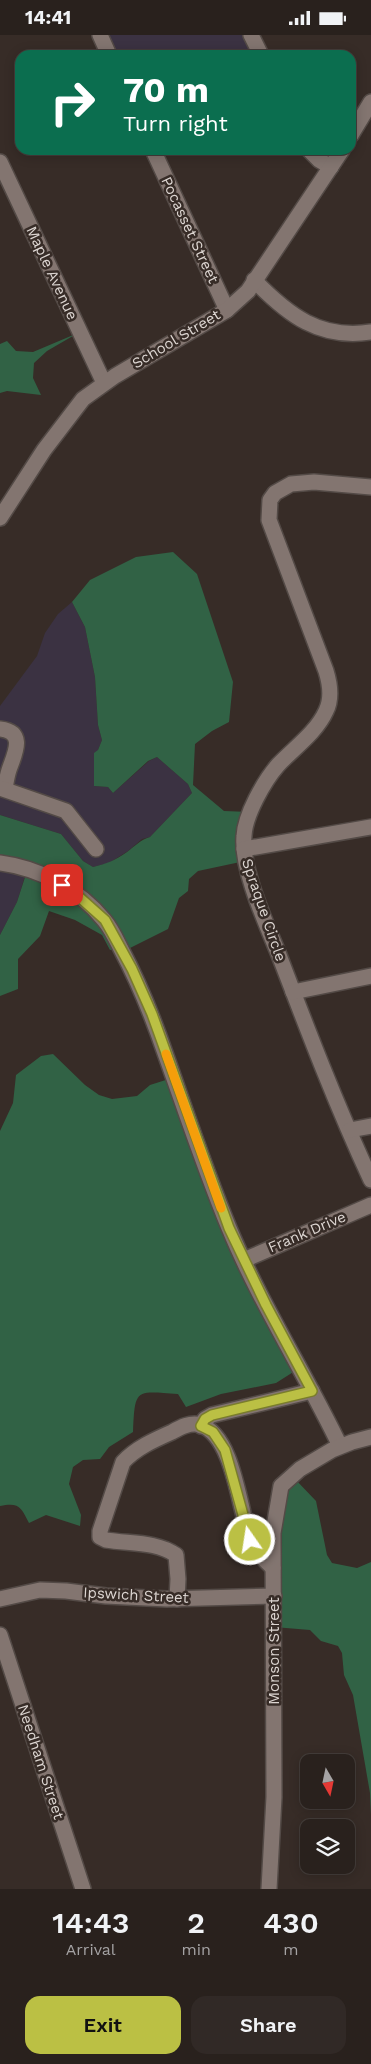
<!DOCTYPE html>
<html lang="en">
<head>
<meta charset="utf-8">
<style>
  body { margin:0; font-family:"Work Sans",sans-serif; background:#312926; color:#f1f3f6; height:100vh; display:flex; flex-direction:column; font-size:19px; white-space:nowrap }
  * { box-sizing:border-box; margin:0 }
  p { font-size:16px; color:#a5a3a4 }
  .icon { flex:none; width:28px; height:28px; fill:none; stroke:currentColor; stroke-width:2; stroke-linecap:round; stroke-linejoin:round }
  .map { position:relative; height:1854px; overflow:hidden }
  .side { display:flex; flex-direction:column; background:#29211d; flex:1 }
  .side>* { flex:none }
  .top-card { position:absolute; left:15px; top:15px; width:341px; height:105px; border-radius:15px; box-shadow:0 2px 12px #0003,0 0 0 1px #453e3b; background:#0b6e4f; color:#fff; overflow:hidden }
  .needle { width:32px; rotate:171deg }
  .tools { position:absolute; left:300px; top:1719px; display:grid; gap:10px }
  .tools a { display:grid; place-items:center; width:55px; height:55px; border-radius:10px; background:#29211d; box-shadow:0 2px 12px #0003,0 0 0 1px #453e3b; font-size:25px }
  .pin { position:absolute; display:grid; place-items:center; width:42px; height:42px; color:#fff; margin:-21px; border-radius:10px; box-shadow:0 2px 8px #0006 }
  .me { position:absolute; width:55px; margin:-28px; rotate:347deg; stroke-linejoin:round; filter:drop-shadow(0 0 4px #0008) }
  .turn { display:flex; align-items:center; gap:18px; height:105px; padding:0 25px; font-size:22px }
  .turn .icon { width:65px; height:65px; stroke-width:2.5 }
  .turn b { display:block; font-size:35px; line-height:42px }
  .eta { display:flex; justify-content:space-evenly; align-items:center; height:85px; text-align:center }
  .eta b { font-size:30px; font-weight:600; line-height:35px }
  .cta { display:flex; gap:10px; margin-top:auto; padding:10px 25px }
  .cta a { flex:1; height:58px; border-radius:15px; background:#bbc044; color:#111; font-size:20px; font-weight:600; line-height:58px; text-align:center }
  .cta a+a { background:#312926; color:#f1f3f6 }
  .status { display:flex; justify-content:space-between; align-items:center; height:35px; padding:0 25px; background:#29211d; direction:ltr }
  .status svg { height:14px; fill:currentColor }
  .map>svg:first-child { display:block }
  .commercial { fill:#3b3242 }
  .green { fill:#316245 }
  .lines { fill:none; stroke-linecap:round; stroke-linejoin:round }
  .minor-casing { stroke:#534a46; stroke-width:18 }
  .minor { stroke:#837570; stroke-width:15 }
  .route-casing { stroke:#7a7d2c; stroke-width:12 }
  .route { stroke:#bbc044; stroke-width:9 }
  .slow { stroke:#f59e0b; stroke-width:9 }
  .labels { text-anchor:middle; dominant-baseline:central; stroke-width:5; stroke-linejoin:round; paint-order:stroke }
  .street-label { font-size:15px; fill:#ddd6d2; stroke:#372c27 }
</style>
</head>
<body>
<div class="status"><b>14:41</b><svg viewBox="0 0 49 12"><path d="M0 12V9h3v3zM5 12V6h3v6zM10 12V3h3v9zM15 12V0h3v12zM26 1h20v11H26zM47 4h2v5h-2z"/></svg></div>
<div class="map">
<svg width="371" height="1854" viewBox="0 0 371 1854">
  <rect width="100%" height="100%" fill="#372c27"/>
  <g class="commercial">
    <polygon points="99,0 252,0 261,20 108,20"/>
    <polygon points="72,567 85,592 95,642 98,690 102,705 98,715 94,751 108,752 113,758 149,726 157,722 188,749 192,758 150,802 142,804 128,816 109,828 93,832 83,826 61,799 0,780 0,671 37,621 45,598 58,579"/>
    <polygon points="0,829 26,838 17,867 0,900"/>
  </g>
  <g class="green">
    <polygon points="78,298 47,316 34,328 33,343 41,360 7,356 0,358 0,309 7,306 16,316 33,317"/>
    <path d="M173 517 197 539 233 647 229 687 212 696 195 709 193 750 224 776 250 777 245 826 198 836 189 844 188 856 179 863 168 894 124 916 118 913 110 915 102 900 75 885 49 876 40 901 18 924V954L0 961V900L17 867 26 839 0 829V780L61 799 83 826 93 832C106 829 116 825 127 817 135 811 140 805 150 802L192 758 188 749 157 722 148 726 113 758 108 752 94 751V718L98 715 102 705 98 690 95 642 85 592 72 567 90 545 136 522Z"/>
    <path d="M53 1019 85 1050 99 1060 112 1064 137 1061 150 1050 172 1043 229 1196 298 1334 276 1348 221 1359 186 1372 178 1359C135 1356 135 1353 133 1397L109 1412 100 1424 83 1425 73 1432 69 1449 81 1480 80 1491 46 1480 29 1488C21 1472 19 1467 0 1471V1096L13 1068 16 1040 41 1021Z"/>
    <polygon points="294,1443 316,1466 327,1520 332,1528 357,1533 371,1527 371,1780 370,1758 353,1660 344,1640 342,1618 338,1611 321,1606 310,1595 274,1592 278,1464"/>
  </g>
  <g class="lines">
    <defs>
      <g id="minor">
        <polyline points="100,0 109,20"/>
        <polyline points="251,0 261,20"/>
        <polyline points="351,100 371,67"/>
        <polyline points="153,115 227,275"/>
        <polyline points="309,115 319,125 331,132"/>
        <polyline points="0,127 104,348"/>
        <path d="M254 245C288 280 320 305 371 297"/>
        <path d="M371 452 314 447 291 449 275 458 270 465 269 485 326 636C330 649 332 664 326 676 316 698 294 713 278 730 264 746 245 780 244 801 241 835 266 888 279 920 308 996 337 1072 371 1145"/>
        <polyline points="0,483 44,415 83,364 115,341 227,275 248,256 342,115"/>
        <path d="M0 694C27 697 14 720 9 735 7 741 6 748 5 754"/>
        <polyline points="0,753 66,776 96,814"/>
        <polyline points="244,814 371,792"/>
        <path d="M0 828C39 833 79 854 104 885 111 893 116 904 121 914 139 948 153 983 165 1018 186 1077 205 1135 229 1193 260 1268 305 1338 340 1411"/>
        <polyline points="293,957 371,941"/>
        <polyline points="350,1095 371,1091"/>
        <polyline points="244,1225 371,1170"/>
        <polyline points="201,1391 205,1384 212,1380 312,1356"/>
        <polyline points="0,1564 40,1555 66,1556 106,1561 167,1564 274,1561"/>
        <path d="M177 1564 178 1544 176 1520C156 1506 129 1509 106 1505L100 1502V1496L123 1427C136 1413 154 1405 172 1397 181 1392 190 1387 201 1390 234 1402 239 1474 250 1503 254 1515 264 1525 273 1533"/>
        <polyline points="0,1600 83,1854"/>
        <polyline points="269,1854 274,1762 273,1498 281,1451 300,1434 332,1415 352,1407 371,1402"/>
      </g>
    </defs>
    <use href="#minor" class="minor-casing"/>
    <use href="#minor" class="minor"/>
  </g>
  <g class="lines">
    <defs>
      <polyline id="route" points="62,850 77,860 105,885 132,934 152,979 229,1193 266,1270 312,1356 212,1380 205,1384 201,1391 213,1397 225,1415 250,1505"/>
    </defs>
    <use href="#route" class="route-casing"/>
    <use href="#route" class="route"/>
    <polyline class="slow" points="166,1019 221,1173"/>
  </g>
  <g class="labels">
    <g class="street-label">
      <text transform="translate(190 195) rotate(65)">Pocasset Street</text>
      <text transform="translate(52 238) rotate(65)">Maple Avenue</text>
      <text transform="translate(176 304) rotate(-31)">School Street</text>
      <text transform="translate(264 875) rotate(71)">Spraque Circle</text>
      <text transform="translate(307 1197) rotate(-23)">Frank Drive</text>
      <text transform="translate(136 1560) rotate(3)">Ipswich Street</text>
      <text transform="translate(274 1616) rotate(-90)">Monson Street</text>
      <text transform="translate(41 1727) rotate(72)">Needham Street</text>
    </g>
  </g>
</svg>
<div class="tools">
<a><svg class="needle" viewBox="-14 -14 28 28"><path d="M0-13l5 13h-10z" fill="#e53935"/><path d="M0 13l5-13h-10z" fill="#a5a3a4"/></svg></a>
<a><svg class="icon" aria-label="layers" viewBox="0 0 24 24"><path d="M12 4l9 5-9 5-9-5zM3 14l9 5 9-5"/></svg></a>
</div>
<div class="pin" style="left:62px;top:850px;background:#d93025"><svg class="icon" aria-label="arrive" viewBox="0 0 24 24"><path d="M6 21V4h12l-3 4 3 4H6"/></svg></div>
<svg class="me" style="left:250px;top:1505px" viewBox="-20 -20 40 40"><circle r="17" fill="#bbc044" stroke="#fff" stroke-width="3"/><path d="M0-11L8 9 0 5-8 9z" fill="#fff"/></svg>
<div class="top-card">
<div class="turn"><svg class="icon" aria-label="right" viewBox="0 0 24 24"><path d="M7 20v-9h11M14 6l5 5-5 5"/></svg><div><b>70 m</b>Turn right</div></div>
</div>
</div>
<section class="side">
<div class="eta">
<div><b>14:43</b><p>Arrival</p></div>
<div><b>2</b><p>min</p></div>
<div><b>430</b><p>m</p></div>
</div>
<div class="cta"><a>Exit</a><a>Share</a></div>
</section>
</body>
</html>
